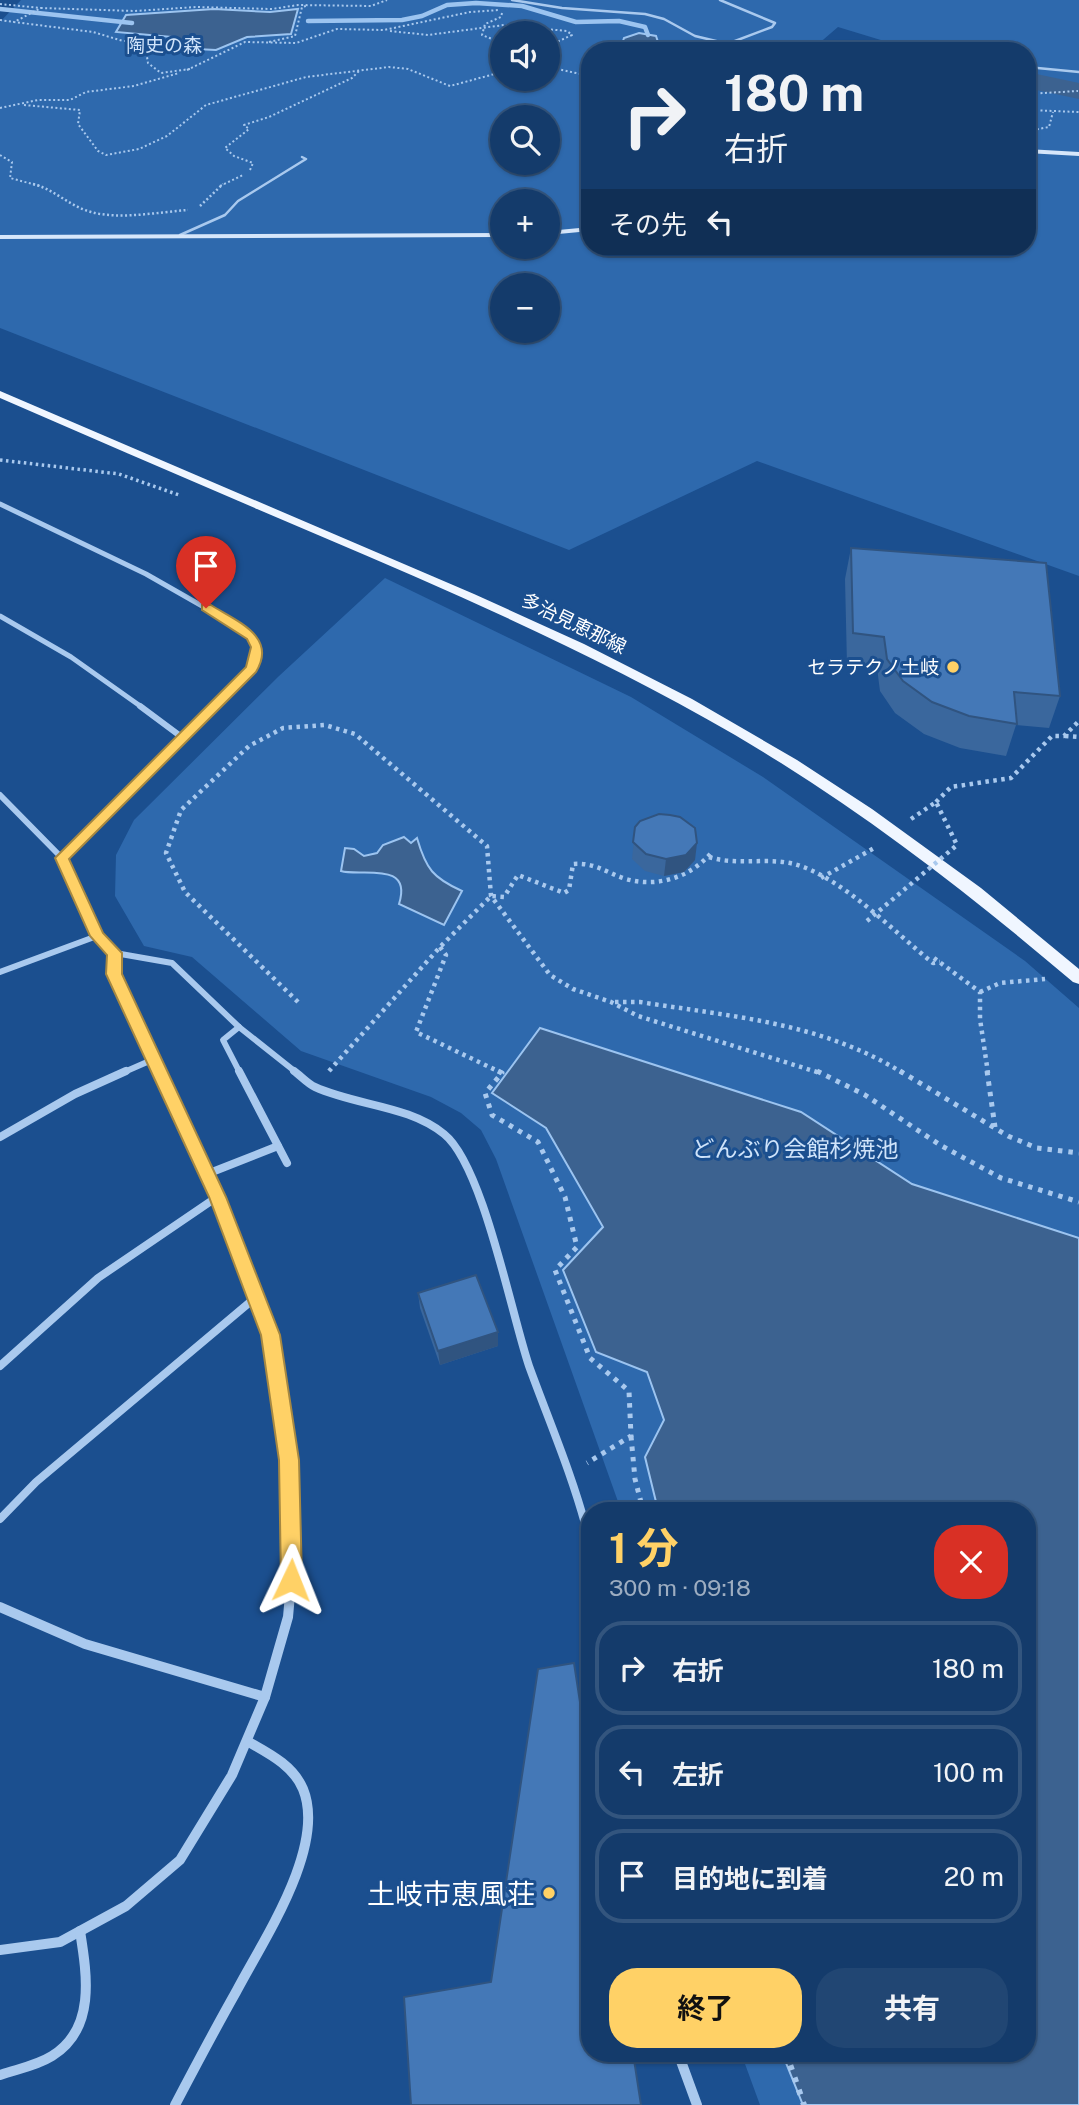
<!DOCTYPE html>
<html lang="ja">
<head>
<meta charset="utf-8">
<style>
  body { margin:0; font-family:"Public Sans","Noto Sans JP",sans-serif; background:#214673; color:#f1f3f6; height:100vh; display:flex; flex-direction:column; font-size:26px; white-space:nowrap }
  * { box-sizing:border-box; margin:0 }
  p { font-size:23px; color:#9dadc1 }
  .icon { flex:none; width:38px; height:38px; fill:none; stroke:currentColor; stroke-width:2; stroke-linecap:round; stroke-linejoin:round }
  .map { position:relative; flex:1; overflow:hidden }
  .panel { position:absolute; left:581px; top:1502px; width:455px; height:560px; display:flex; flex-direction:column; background:#143b6b; border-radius:28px; box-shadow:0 2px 5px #0004,0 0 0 2px #33557e }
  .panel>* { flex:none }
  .hud { position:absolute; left:581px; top:42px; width:455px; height:214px; border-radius:28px; box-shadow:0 2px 5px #0004,0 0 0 2px #33557e; background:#143b6b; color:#f1f3f6; overflow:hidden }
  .fabs { position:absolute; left:490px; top:21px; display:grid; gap:14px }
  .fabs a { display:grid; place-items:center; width:70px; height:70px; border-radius:50%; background:#143b6b; box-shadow:0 2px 5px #0004,0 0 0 2px #33557e; font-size:35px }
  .pin { position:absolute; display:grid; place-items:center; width:60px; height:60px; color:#fff; margin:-72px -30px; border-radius:50% 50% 50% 0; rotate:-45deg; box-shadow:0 0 7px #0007 }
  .pin .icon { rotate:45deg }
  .me { position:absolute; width:77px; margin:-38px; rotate:2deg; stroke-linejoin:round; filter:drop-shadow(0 0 5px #0008) }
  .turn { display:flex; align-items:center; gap:24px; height:147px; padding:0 28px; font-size:32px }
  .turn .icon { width:91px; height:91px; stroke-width:2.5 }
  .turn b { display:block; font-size:49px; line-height:60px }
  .then { display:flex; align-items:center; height:66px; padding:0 28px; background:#0003; gap:14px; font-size:26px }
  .round { display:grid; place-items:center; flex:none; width:74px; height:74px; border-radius:28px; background:#214673 }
  .overview { display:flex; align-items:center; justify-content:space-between; height:119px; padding:0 28px }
  h1 { font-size:42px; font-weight:700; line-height:52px; color:#ffd166 }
  .action { display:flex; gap:14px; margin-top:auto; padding:14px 28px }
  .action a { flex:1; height:80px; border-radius:28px; background:#ffd166; color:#111; font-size:28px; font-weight:700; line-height:80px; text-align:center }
  .action a+a { background:#214673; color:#f1f3f6 }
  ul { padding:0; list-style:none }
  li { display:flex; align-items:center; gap:21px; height:94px; margin:0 14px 10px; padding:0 14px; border:4px solid #33557e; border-radius:28px }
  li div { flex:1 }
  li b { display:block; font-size:26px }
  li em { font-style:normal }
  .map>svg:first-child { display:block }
  .green { fill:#2e69ad; fill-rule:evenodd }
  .water { fill:#3c6290; stroke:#9cc4f0; stroke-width:2 }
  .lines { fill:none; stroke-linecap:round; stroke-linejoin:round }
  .stream { stroke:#9cc4f0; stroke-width:4.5 }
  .river { fill:#3c6290; fill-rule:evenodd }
  .path-far5 { stroke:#a9c9ee; stroke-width:2; stroke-dasharray:2 2.5; stroke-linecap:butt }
  .path-far4 { stroke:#a9c9ee; stroke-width:2.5; stroke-dasharray:2 2.5; stroke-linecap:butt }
  .path-far3 { stroke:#a9c9ee; stroke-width:3.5; stroke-dasharray:2.5 3.5; stroke-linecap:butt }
  .path-far2 { stroke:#a9c9ee; stroke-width:4.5; stroke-dasharray:3.5 4.5; stroke-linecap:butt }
  .path-far1 { stroke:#a9c9ee; stroke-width:5; stroke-dasharray:4.5 6; stroke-linecap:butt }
  .path { stroke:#a9c9ee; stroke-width:6; stroke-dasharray:5 8; stroke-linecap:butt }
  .lane { stroke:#a9c9ee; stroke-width:2.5 }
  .street-far3 { stroke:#a9c9ee; stroke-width:5 }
  .street-far2 { stroke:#a9c9ee; stroke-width:6 }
  .street-far1 { stroke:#a9c9ee; stroke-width:8 }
  .street { stroke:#a9c9ee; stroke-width:10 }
  .secondary { fill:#d6e6fa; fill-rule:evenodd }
  .primary { fill:#f0f6ff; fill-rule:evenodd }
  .path-bridge { stroke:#a9c9ee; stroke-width:4.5; stroke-dasharray:3.5 4.5; stroke-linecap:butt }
  .wall { fill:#3a679d }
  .shaded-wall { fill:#305480 }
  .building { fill:#4478b7; stroke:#305480; stroke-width:2 }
  .route { fill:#ffd166; stroke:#a68842; stroke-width:2 }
  .poi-dot { fill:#ffd166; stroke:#1b4f8f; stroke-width:2.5 }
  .labels { text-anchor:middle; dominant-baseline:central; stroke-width:6; stroke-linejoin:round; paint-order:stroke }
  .far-park-label { font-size:19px; fill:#cfe3fa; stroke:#1b4f8f }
  .far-street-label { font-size:19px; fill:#fff; stroke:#1b4f8f }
  .far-poi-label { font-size:19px; fill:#fff; stroke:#1b4f8f; text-anchor:end }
  .park-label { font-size:23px; fill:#cfe3fa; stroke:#1b4f8f }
  .near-poi-label { font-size:28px; fill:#fff; stroke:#1b4f8f; text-anchor:end }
</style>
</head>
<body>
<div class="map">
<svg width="1079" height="2105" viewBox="0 0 1079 2105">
  <rect width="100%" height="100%" fill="#1b4f8f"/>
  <g class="green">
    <path d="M21 0H1079V576L757 461 569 550 0 328V22ZM838 27 917 51H1027V247H590V51H625L636 34 698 51H810ZM502 33H548V79H502ZM502 117H548V163H502ZM502 201H548V247H502ZM502 285H548V331H502Z"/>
    <polygon points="385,578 631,697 763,777 1025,961 1079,1008 1079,2105 760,2105 741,2053 1027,2053 1027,1510 621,1510 496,1159 481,1130 461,1113 431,1097 301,1051 192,957 144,946 115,896 116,855 134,820 279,676"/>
  </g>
  <g class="water">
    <polygon points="214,9 270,12 298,9 291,34 247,37 216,50 196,49 193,44 172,37 116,32 126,15"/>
    <polygon points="639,33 656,36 658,42 698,51 610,51 621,47 624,38"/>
    <path d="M404 837 411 843 417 838C426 869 433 878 462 891L444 925 399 904C413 860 360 877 341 871L345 848 354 849 364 856 377 853 383 845Z"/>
    <polygon points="540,1028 801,1112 912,1184 1079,1238 1079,2105 803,2105 782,2053 1027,2053 1027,1510 658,1510 645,1457 664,1420 647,1372 596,1352 563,1270 603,1227 546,1128 492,1093"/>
  </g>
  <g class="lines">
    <g class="stream">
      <polyline points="0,9 132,23"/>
      <polyline points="308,21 402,20 422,16 447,5 476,3 522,6 576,22 619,21 645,27 648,35"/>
    </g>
    <polygon class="river" points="1027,72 1079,83 1079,99 1027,88"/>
    <g class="path-far5">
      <polyline points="0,4 41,8"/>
      <polyline points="502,13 501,17 485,24 482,35 502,43"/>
      <polyline points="0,20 14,22"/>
      <polyline points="390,31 428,35 504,25 567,31 572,35 548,46"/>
      <polyline points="269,42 295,36 302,7 306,6"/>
      <polyline points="548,67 590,76"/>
      <polyline points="190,69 161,73 148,63 146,51 170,49 173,46 167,41 123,41 93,32 14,22 41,8 135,11 196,7 272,9 298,5 371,6 387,0"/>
      <polyline points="187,70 245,42 296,43 337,29 384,30 470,12 499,10"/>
      <polyline points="1027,94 1078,91"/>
      <polyline points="24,105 80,110 78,124 98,151 106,155 139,149 167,136 206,105 306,77 389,67 408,69 450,86 502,72"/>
      <polyline points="0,108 38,100 70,100 86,92 134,86 179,73"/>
      <polyline points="1027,110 1079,112"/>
      <polyline points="1028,131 1049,127 1053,112"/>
      <polyline points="0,155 12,162 10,178 40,186"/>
      <polyline points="250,170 253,163 234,156 225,148 249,129 244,125 269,117 352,78 359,71"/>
      <polyline points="220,186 243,175"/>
    </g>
    <g class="path-far4">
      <path d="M33 184C54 189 69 206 91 212 120 220 158 212 188 210"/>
      <polyline points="200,206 223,184"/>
    </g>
    <polyline class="path-far3" points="0,460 119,474 179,495"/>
    <g class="path-far2">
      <polyline points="1065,736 1079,737"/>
      <polyline points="936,802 951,787 1011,778 1052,736 1064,736 1079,721"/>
      <polyline points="911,819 936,802 957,845"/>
      <path d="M709 857C737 866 766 857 794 864 842 877 894 932 933 963L940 962"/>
      <polyline points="821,878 876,847"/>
      <polyline points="440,947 446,955 416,1032 502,1073"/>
      <polyline points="934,958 980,992 980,1019 988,1073"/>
      <polyline points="980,992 1000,983 1045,979"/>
      <polyline points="298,1002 185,892 166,853 181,810 249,746 283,728 325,725 355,734 487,846 491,896 550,975 573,989 611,1002 638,1016 820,1073"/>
      <path d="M615 1002H640C734 1017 820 1022 903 1073"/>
      <path d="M329 1071 440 947 491 896 504 897 518 875 564 893 569 890 573 864C594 862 607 873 626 879 658 888 691 877 712 852"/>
    </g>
    <g class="path-far1">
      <polyline points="498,1071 502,1073 485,1093 492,1115 538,1142 565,1197 577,1247 555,1270 590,1358 629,1391 631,1436 587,1463"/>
      <polyline points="817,1071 865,1095 940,1145 1001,1178 1079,1202"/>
      <polyline points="900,1071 1008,1136 1037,1148 1079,1153"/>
      <polyline points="987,1071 995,1127"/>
      <polyline points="631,1436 635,1479 643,1510"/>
    </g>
    <polyline class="path" points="786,2053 804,2105"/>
    <g class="lane">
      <polyline points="512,0 562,8 645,14 664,19 695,36 758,51"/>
      <polyline points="720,0 775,23 772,27 727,44"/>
      <polyline points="1027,67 1079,72"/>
      <polyline points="180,235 225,215 238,201 306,159 302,157"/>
    </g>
    <g class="street-far3">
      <path d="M0 504 146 574 246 631C274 660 235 688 214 708"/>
      <polyline points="0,616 71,657 143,708"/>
    </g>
    <g class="street-far2">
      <polyline points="140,706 183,738"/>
      <polyline points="0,795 62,858 97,936 115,953 172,963 239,1027 297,1073"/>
      <polyline points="62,858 216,706"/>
      <polyline points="115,953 114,973 160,1073"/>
      <polyline points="0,972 97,936"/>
      <polyline points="239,1027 223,1040 240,1073"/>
      <polyline points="122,1073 154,1059"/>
    </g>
    <g class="street-far1">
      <polyline points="159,1071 217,1197 271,1335 289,1460 292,1531"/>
      <polyline points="239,1071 287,1163"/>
      <path d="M294 1071C301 1076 308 1084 315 1087 357 1106 408 1105 444 1134 483 1165 511 1313 529 1366 549 1421 572 1474 587 1531"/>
      <polyline points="0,1137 75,1094 126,1071"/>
      <polyline points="207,1174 278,1146"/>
      <polyline points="0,1366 98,1278 217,1197"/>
      <polyline points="0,1519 36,1482 256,1297"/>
    </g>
    <g class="street">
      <polyline points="586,1529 590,1543"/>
      <polyline points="0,1607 85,1644 265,1697"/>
      <polyline points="0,1950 60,1942 126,1906 180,1860 232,1775 265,1697 288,1617 293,1561 292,1529"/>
      <polyline points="678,2053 697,2105"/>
      <path d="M0 2075C17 2069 36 2066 52 2056 96 2029 87 1975 80 1931"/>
      <path d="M175 2105C195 2067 215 2029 236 1992 262 1942 327 1847 303 1789 293 1765 268 1753 247 1741"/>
    </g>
    <g class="secondary">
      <polygon points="1027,149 1079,152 1079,156 1027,153"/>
      <polygon points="590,227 590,231 548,235 548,231"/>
      <polygon points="502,233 502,237 0,239 0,235"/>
    </g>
    <path class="primary" d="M0 391 474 594 584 644 692 699 797 760 872 809 981 888 1079 969V984L1073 982C966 891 856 806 735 735 601 657 459 595 318 535 212 490 106 444 0 398Z"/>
    <polyline class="path-bridge" points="867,921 957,845"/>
  </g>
  <g class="wall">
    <polygon points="851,548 1060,696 1049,728 1016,725 1006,756 960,748 924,734 895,713 880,691 877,668 847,665 845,579"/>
    <polygon points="635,827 695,860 684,872 664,876 645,871 632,859"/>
    <polygon points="418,1293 498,1346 440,1365 420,1308"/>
  </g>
  <g class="shaded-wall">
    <polygon points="697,843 695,860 684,872 664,876 666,859"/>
    <polygon points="498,1332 498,1346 440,1365 438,1351"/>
  </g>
  <g class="building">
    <polygon points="851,548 1046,563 1060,696 1014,692 1017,724 969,716 932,702 903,681 887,659 884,637 853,633"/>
    <polygon points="659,814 670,815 680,817 695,828 697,843 686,855 666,859 646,854 633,842 635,827 640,821"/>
    <polygon points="476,1275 498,1332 438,1351 418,1293"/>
    <polygon points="574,1663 590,1767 590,2053 633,2053 641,2105 411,2105 404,1997 491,1982 538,1669"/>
  </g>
  <path class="route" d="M202 605H211C236 621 278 636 256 672L69 859 103 933 122 953V974L226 1197 280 1335 299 1460 302 1580 299 1587 291 1590 284 1587 281 1580 279 1460 261 1335 209 1197 106 974 107 955 90 936 55 858 246 667 251 647 247 639 202 610Z"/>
  <g class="poi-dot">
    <circle cx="953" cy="667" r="7"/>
    <circle cx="549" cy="1893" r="7"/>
  </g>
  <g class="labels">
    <g class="far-park-label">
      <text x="164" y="45">陶史の森</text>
    </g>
    <g class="far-street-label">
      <text transform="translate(574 623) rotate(26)">多治見恵那線</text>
    </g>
    <g class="far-poi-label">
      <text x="939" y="667">セラテクノ土岐</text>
    </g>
    <g class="park-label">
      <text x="795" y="1148">どんぶり会館杉焼池</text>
    </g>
    <g class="near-poi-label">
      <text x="535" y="1893">土岐市恵風荘</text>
    </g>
  </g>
</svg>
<div class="fabs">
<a><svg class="icon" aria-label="sound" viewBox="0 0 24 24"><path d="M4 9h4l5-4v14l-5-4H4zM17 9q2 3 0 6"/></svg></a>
<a><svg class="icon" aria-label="search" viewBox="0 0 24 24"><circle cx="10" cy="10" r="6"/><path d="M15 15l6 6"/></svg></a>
<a>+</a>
<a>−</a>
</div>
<div class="pin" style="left:206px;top:608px;background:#d93025"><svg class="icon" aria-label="arrive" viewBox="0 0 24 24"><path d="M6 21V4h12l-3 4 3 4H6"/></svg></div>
<svg class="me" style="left:291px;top:1580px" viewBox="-20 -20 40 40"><path d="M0-17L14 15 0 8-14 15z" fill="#ffd166" stroke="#fff" stroke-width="4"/></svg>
<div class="hud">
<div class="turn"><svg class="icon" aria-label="right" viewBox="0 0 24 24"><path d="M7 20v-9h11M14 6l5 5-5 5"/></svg><div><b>180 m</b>右折</div></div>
<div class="then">その先<svg class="icon" aria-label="left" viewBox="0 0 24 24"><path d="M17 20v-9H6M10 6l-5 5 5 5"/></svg></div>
</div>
<section class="panel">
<div class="overview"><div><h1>1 分</h1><p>300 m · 09:18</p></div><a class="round" style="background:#d93025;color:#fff"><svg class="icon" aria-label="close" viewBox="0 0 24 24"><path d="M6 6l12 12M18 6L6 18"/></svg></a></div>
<ul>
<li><svg class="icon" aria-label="right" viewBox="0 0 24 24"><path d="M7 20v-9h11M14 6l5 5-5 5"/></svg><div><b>右折</b></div><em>180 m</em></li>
<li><svg class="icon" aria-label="left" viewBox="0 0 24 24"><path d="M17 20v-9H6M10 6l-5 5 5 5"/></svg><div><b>左折</b></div><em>100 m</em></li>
<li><svg class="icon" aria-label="arrive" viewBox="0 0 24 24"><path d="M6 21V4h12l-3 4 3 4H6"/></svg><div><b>目的地に到着</b></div><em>20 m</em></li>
</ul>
<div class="action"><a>終了</a><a>共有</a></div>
</section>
</div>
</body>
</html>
